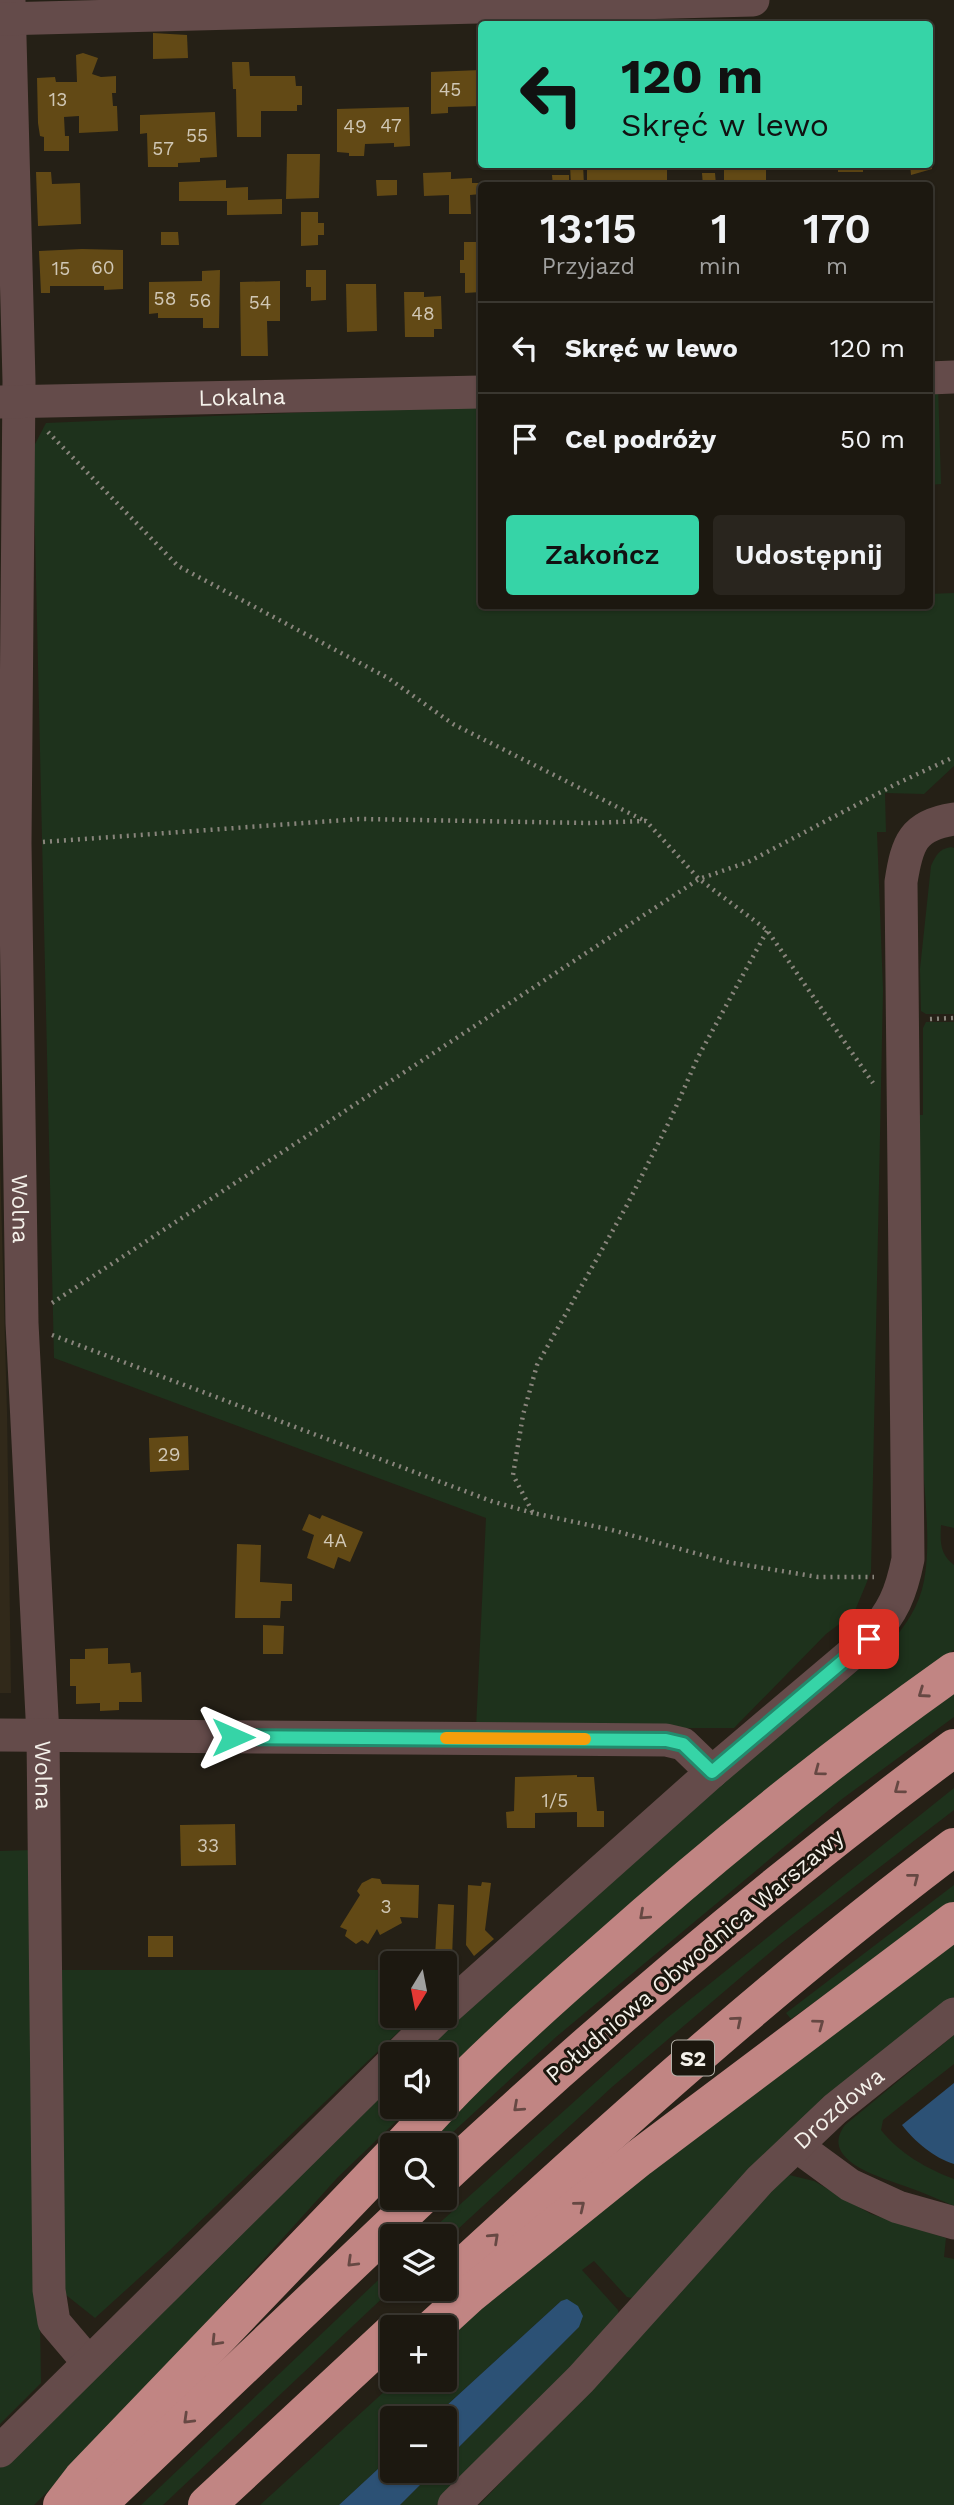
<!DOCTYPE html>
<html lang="pl">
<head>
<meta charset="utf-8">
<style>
  body { margin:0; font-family:"Work Sans",sans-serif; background:#29251e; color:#f1f3f6; height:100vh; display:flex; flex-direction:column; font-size:26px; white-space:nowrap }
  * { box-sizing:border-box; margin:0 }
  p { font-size:23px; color:#a0a09f }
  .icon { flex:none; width:38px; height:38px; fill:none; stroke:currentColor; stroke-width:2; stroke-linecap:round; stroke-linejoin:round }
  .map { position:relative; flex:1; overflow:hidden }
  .drawer { position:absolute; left:478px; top:182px; width:455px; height:427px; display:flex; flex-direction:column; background:#1c1810; border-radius:7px; box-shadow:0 2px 5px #0004,0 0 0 2px #3a3730 }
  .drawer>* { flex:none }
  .guide { position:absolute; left:478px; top:21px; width:455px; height:147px; border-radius:7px; box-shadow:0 2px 5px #0004,0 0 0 2px #3a3730; background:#36d4a7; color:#111; overflow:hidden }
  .needle { width:46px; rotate:190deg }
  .buttons { position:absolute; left:380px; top:1951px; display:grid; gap:14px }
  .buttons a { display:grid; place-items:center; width:77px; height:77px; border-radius:7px; background:#1c1810; box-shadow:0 2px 5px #0004,0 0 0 2px #3a3730; font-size:35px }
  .pin { position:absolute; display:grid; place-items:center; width:60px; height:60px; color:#fff; margin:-30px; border-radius:14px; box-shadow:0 4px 10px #0006 }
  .me { position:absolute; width:77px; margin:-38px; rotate:90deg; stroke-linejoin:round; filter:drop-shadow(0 0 5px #0008) }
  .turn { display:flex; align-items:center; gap:24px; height:147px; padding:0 28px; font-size:32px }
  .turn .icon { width:91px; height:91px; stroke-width:2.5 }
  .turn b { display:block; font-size:49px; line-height:60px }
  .eta { display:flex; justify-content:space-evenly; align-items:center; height:119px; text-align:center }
  .eta b { font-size:42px; font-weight:600; line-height:49px }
  .cta { display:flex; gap:14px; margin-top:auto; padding:14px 28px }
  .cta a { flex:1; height:80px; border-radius:7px; background:#36d4a7; color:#111; font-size:28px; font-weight:600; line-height:80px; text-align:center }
  .cta a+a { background:#29251e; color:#f1f3f6 }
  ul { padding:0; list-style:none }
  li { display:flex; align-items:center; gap:21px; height:91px; padding:0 28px; border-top:2px solid #3a3730 }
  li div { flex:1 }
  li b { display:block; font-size:26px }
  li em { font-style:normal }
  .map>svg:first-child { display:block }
  .built { fill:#31291a }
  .green { fill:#1e321c }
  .water { fill:#2c5175 }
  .building { fill:#624915 }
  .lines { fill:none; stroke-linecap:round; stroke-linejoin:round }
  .path { stroke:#89857c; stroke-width:4.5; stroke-dasharray:2 5; stroke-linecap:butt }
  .minor { stroke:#644b4a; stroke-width:33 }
  .highway { stroke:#c18583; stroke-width:38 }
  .oneway { stroke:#664843 }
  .route-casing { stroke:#238a6d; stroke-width:18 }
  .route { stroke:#36d4a7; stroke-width:12 }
  .slow { stroke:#f59e0b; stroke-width:12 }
  .labels { text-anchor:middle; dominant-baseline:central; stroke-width:6; stroke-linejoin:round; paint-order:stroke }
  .number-label { font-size:19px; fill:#d0c7b5 }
  .shield { fill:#1c170e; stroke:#b3b0a8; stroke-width:2 }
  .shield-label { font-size:21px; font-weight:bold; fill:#f4f1ea }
  .street-label { font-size:23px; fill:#f4f1ea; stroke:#1c170e }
</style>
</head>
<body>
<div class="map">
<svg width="954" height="2505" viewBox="0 0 954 2505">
  <rect width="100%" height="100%" fill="#252016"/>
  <polygon class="built" points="0,1162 7,1412 11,1693 0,1693"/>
  <g class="green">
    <polygon points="938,388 941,484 929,485 929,389"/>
    <polygon points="481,405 481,606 929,606 929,594 954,593 954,766 924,794 885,793 886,832 877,832 883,990 871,1572 854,1613 826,1634 734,1728 476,1728 486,1518 54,1358 33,448 46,423"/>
    <path d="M951 847 954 848V1014H926L921 1011 920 969 931 866C936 855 939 849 951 847Z"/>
    <path d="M926 1022H954V1528L941 1525C940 1542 940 1554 954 1565V1650L914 1677 748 1807 568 1957 445 2075 444 2054H419L680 1815 889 1645C905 1626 919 1607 924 1581 932 1540 923 1486 922 1444 921 1334 920 1225 919 1115H923V1028Z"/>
    <polygon points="954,1691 954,1717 842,1799 556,2037 439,2145 423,2146 531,2039 612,1964 830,1784"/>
    <polygon points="954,1788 954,1810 780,1944 612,2087 445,2241 444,2236 425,2236 667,2018"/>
    <polygon points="32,1850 41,2383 0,2424 0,1851"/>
    <polygon points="954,1885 954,1902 791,2019 786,2013"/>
    <polygon points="954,1944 954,1997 836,2092 632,2298 627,2297 594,2261 582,2270 618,2310 619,2318 613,2334 436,2505 400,2505 434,2471 444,2471 445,2461 579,2327 561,2301 433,2418 392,2418 392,2456 339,2505 260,2505 397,2380 444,2380 445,2338 550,2247"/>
    <polygon points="55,1970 392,1970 392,2016 415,2016 170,2250 95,2318 61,2291"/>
    <path d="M954 2035V2064L883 2120 881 2130C899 2153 927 2169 954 2179V2206C940 2200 927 2194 913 2189 891 2180 816 2163 845 2125Z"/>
    <polygon points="392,2081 392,2107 411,2107 338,2177 102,2438 34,2505 0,2505 0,2466"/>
    <polygon points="789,2175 814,2181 871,2214 946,2238 944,2257 954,2259 954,2505 479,2505 653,2323 767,2190"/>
    <polygon points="392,2267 392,2289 163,2505 141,2505"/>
  </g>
  <g class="water">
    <path d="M954 2083V2164C934 2158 914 2141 902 2125Z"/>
    <polygon points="567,2299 578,2306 583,2316 579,2327 445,2461 444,2418 433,2418 561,2301"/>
    <polygon points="392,2456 392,2471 434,2471 400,2505 339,2505"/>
  </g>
  <g class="building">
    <polygon points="153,33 187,35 188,58 153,59"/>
    <polygon points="83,53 98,58 92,74 101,77 116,76 116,93 112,93 113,106 117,106 118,131 79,133 79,116 64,117 65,136 69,136 69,151 44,151 44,137 40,136 38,123 37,78 55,77 56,82 77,82 76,55"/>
    <polygon points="232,62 249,62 250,76 295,76 296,86 302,86 302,105 297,105 297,111 261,111 261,137 237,137 236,89 233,89"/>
    <polygon points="481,70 481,106 448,107 448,113 431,114 431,72"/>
    <polygon points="409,107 410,146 394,147 394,143 365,144 364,156 349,156 349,153 337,152 337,109"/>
    <polygon points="215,112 217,157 200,158 200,162 178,163 178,167 148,167 147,133 140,134 140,115"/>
    <polygon points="287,154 320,154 319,198 286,199"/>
    <polygon points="932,156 932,169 911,175 910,164 929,164 929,157"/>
    <polygon points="570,164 583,164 584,186 571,186"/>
    <polygon points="587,164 638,164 638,170 667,169 667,186 587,186"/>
    <polygon points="724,164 766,165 766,186 724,186"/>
    <rect x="838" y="164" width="25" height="8"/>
    <polygon points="36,172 51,172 52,184 80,183 81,224 38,226"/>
    <polygon points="451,172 451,179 472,178 472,183 486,183 486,186 481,186 481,194 470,195 471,214 449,214 449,195 424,196 423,173"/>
    <polygon points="702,173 715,173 716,185 703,186"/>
    <polygon points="552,175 569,175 569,186 553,186"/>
    <polygon points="226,180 226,188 248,187 248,200 282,199 282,214 227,215 227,201 179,201 179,182"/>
    <polygon points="376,180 397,180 397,195 377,196"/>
    <polygon points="301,212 318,212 318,223 324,223 324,235 318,235 318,245 301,246"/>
    <polygon points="161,232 178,232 179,245 161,245"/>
    <polygon points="464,242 481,242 481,292 465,293 465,273 460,273 460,260 464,260"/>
    <polygon points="82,249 123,250 123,289 104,290 104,286 50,286 50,293 41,293 39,251"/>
    <polygon points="220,270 219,328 203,328 203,318 158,318 158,313 149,314 149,282 202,281 202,271"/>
    <polygon points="306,270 326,270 326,300 311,301 311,287 306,287"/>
    <polygon points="280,281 280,321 267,321 268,356 241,356 240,282"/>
    <polygon points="346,284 376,284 377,331 347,332"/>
    <polygon points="404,292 424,292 424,297 441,296 442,329 434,329 434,337 405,337"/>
    <polygon points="188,1436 189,1470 150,1472 149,1438"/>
    <polygon points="309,1514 320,1519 322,1515 363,1532 350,1562 338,1557 334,1569 307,1558 314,1535 302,1530"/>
    <polygon points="237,1544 261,1545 260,1582 292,1584 292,1601 281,1601 280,1618 235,1618"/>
    <polygon points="263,1625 284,1626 283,1654 263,1654"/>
    <polygon points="108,1648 108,1664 130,1663 131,1673 141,1672 142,1702 119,1702 119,1710 100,1711 100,1703 76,1704 76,1686 70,1686 70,1659 85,1659 85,1649"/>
    <polygon points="577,1775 577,1777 594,1777 597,1811 604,1811 604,1827 577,1827 577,1812 535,1813 535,1828 507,1828 506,1812 514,1811 515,1777"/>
    <polygon points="235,1824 236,1865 181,1866 180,1825"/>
    <polygon points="372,1878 380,1879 382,1884 419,1885 418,1918 400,1917 402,1923 380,1935 377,1929 368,1944 362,1940 356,1944 345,1936 347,1930 340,1927 360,1895 357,1891 362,1883"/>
    <polygon points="482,1882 491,1883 485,1930 494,1939 474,1956 466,1945 468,1885 481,1886"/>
    <polygon points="438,1904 454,1905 452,1958 435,1957"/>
    <rect x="148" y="1936" width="25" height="21"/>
  </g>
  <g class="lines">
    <g class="path">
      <polyline points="48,432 178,566 388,678 453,724 645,821"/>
      <polyline points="43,842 359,819 589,823 646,821 699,879 748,862 896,784 954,757"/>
      <polyline points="767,931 698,1057 671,1118 626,1207 537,1365 523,1415 513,1475 533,1513 612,1530 727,1562 818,1577 874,1577"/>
      <polyline points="930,1019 954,1018"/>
      <polyline points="52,1303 699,879 767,930 873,1083"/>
      <polyline points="52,1335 491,1501 533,1513"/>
    </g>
    <g class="minor">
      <path id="s1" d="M9 0 19 381 15 843 22 1323 43 1736 49 2290 54 2322 88 2362"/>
      <polyline points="0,19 753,0"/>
      <polyline points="929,378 954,377"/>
      <path id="s2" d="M0 402 481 392"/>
      <polyline points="0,1735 666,1740 683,1744 712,1772"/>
      <path d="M444 2011 712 1772 869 1639C893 1612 901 1594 908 1559L901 882C907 843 913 825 954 819"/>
      <polyline points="400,2054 439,2016"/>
      <polyline points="798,2147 850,2185 898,2207 954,2223"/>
      <polyline points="0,2451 392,2063"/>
      <path id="s3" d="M454 2505 581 2379 760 2180 835 2109 954 2014"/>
    </g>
    <g class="highway">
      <path d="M444 2100C494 2048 548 2000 603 1952 715 1852 831 1758 954 1671"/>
      <polyline points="402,2146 438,2107"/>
      <path d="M444 2175C607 2023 776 1880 954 1748"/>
      <path d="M444 2284C609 2132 775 1982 954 1847"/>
      <polyline points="433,2328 469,2295 639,2158 954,1921"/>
      <polyline points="62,2505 82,2479 392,2156"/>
      <polyline points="97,2505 420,2198"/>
      <polyline points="207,2505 392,2333"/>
    </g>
  </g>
  <defs><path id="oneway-chevron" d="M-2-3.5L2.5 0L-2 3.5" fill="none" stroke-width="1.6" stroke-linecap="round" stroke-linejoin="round" transform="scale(1.75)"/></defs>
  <g class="oneway">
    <use href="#oneway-chevron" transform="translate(923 1693) rotate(145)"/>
    <use href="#oneway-chevron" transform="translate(819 1771) rotate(143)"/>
    <use href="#oneway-chevron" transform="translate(899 1789) rotate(143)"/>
    <use href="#oneway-chevron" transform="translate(914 1878) rotate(-38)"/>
    <use href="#oneway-chevron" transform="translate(644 1915) rotate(138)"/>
    <use href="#oneway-chevron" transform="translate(737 2021) rotate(-40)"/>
    <use href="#oneway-chevron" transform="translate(819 2024) rotate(-37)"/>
    <use href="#oneway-chevron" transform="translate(518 2107) rotate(138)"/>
    <use href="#oneway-chevron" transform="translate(580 2206) rotate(-39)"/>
    <use href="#oneway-chevron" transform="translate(494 2238) rotate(-43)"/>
    <use href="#oneway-chevron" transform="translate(352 2262) rotate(136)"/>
    <use href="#oneway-chevron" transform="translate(216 2341) rotate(134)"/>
    <use href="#oneway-chevron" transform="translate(188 2419) rotate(136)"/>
  </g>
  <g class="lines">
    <defs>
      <polyline id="route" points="233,1737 666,1740 683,1744 712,1772 869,1639"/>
    </defs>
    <use href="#route" class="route-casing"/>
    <use href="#route" class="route"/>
    <polyline class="slow" points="446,1738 585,1739"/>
  </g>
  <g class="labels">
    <g class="number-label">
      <text x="450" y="89">45</text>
      <text x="58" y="99">13</text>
      <text x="391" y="125">47</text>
      <text x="355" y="126">49</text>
      <text x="197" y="135">55</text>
      <text x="163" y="148">57</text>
      <text x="103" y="267">60</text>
      <text x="61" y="268">15</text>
      <text x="165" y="298">58</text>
      <text x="200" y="300">56</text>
      <text x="260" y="302">54</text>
      <text x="423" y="313">48</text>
      <text x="169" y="1454">29</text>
      <text x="335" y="1540">4A</text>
      <text x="555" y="1800">1/5</text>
      <text x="208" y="1845">33</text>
      <text x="386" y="1906">3</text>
    </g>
    <rect class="shield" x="672" y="2040.5" width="42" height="35" rx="5"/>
    <g class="shield-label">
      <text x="693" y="2058">S2</text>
    </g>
    <g class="street-label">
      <text stroke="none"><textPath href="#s2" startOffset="242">Lokalna</textPath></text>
      <text stroke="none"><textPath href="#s1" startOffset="1209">Wolna</textPath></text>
      <text stroke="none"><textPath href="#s1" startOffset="1776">Wolna</textPath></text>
      <text transform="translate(695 1956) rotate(-40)">Południowa Obwodnica Warszawy</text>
      <text stroke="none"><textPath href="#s3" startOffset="553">Drozdowa</textPath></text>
    </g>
  </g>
</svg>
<div class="buttons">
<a><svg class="needle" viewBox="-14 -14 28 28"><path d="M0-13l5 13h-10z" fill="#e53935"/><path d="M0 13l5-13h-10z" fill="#a0a09f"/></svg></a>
<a><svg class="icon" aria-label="sound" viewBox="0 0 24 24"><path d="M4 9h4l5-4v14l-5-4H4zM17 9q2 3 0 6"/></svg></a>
<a><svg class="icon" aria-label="search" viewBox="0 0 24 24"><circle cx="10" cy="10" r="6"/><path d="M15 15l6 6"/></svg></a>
<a><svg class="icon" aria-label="layers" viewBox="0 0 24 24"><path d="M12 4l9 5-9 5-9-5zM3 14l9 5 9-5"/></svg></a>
<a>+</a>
<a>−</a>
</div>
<div class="pin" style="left:869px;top:1639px;background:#d93025"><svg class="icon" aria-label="arrive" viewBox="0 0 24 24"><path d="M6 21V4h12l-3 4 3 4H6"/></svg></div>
<svg class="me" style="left:233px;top:1737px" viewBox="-20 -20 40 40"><path d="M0-17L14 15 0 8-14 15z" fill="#36d4a7" stroke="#fff" stroke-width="4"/></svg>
<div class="guide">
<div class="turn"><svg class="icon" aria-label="left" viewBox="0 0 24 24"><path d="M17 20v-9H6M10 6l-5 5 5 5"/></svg><div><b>120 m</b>Skręć w lewo</div></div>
</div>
<section class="drawer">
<div class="eta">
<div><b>13:15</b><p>Przyjazd</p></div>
<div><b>1</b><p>min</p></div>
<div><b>170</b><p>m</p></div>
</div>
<ul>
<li><svg class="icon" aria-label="left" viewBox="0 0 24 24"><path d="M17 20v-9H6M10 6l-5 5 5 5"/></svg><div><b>Skręć w lewo</b></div><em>120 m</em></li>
<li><svg class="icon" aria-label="arrive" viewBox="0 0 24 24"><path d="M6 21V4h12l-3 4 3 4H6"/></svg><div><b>Cel podróży</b></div><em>50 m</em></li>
</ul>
<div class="cta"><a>Zakończ</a><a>Udostępnij</a></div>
</section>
</div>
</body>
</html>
